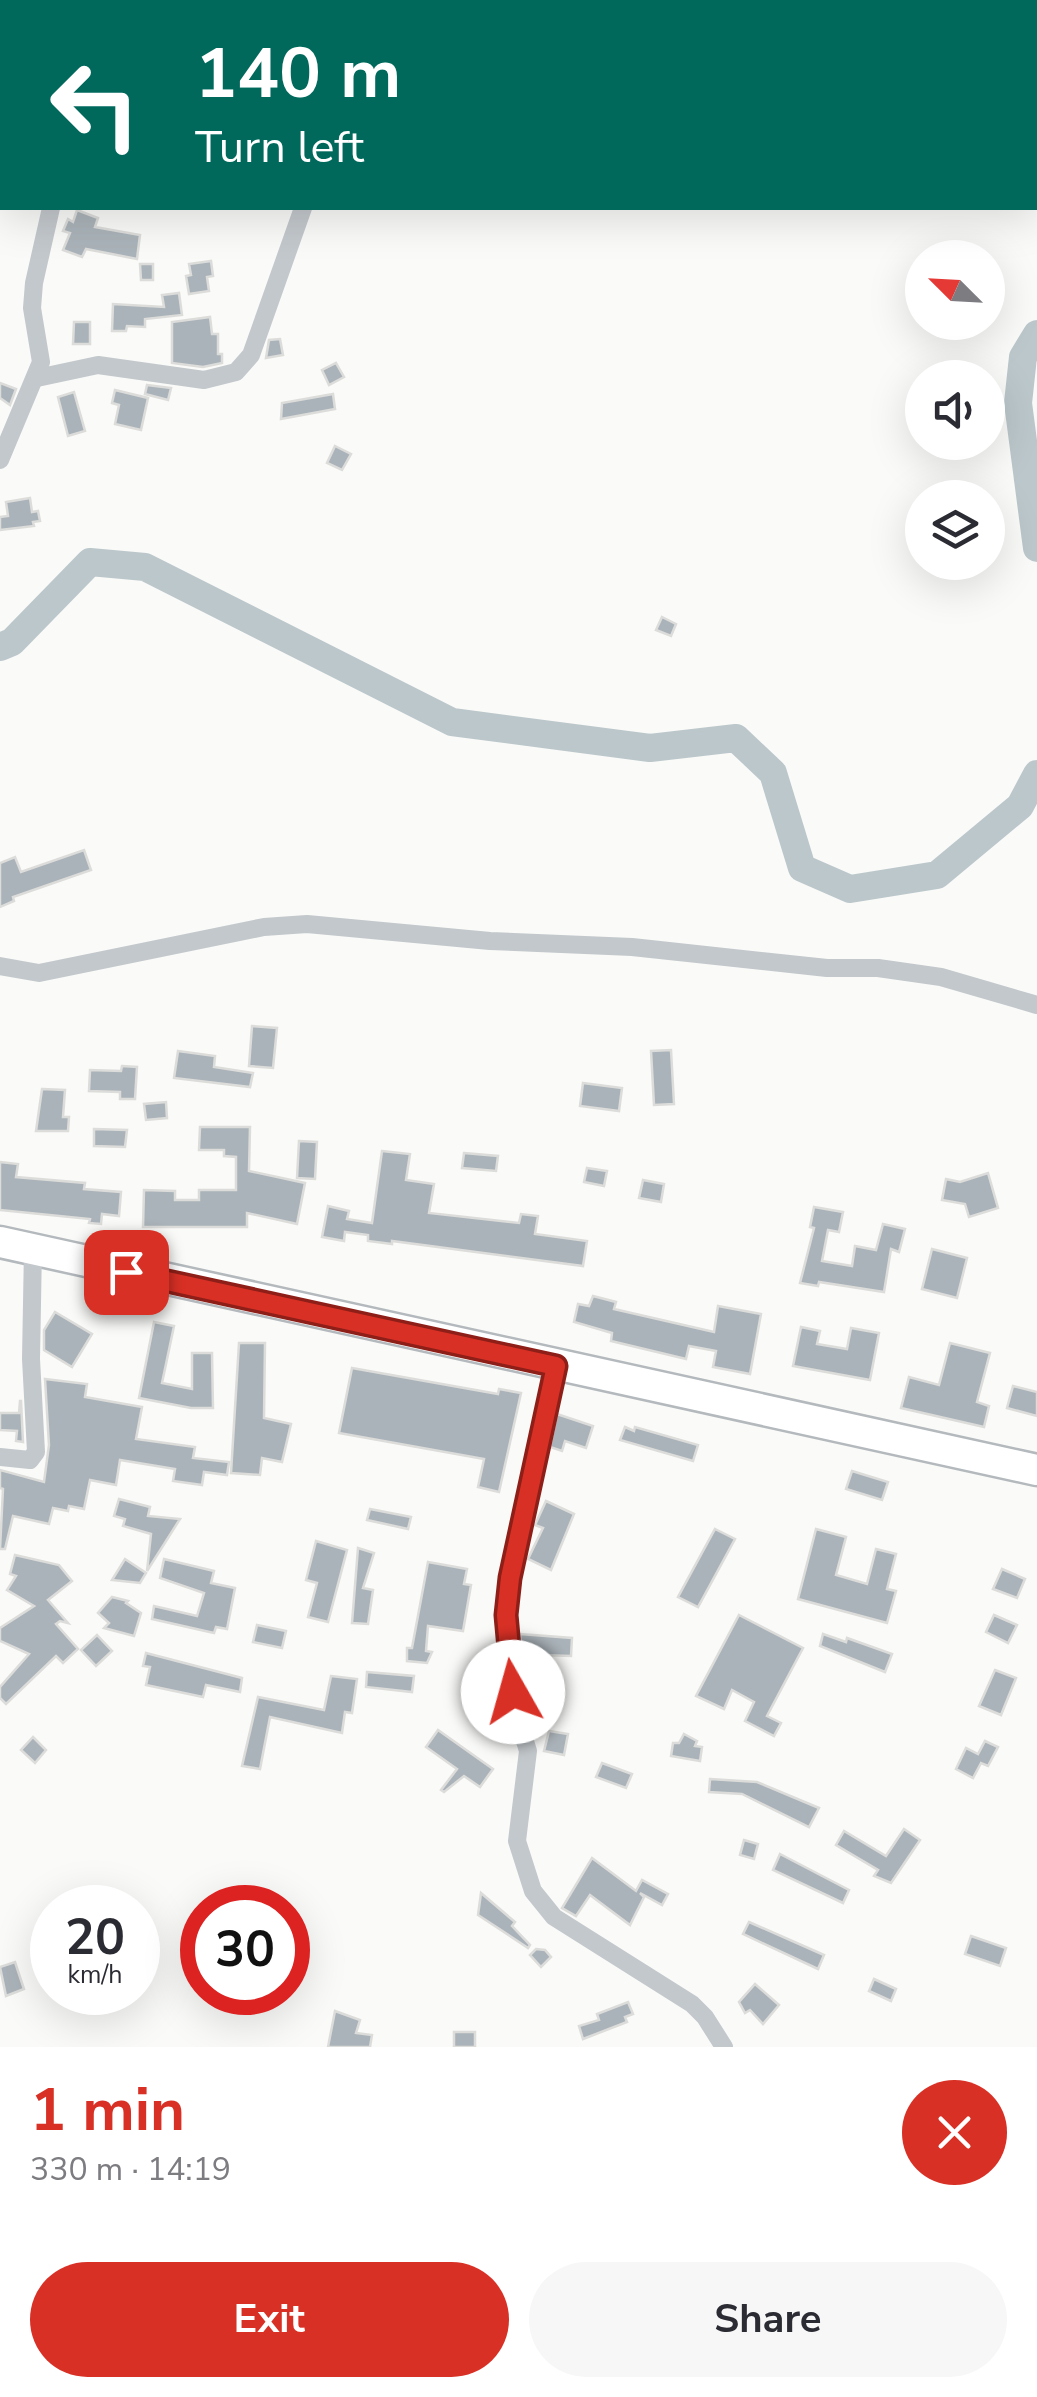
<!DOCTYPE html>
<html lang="en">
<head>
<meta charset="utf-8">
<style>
  body { margin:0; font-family:"Nunito Sans",sans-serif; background:#f7f7f7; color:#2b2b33; height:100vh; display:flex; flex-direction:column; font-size:38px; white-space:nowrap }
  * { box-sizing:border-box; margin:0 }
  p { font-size:32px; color:#7c7c81 }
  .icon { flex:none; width:55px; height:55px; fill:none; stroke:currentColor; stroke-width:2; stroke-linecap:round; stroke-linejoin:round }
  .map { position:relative; height:2047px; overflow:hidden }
  .panel { display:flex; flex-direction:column; background:#fff; flex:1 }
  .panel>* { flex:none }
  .banner { position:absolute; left:0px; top:0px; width:1038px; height:210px; box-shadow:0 10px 40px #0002; background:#00695c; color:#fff; overflow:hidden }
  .needle { width:65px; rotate:294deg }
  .fabs { position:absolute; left:905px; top:240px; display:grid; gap:20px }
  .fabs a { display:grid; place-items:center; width:100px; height:100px; border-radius:50%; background:#fff; box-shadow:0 10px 40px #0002; font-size:50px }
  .speed { position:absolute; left:30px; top:1885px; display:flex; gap:20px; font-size:50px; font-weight:700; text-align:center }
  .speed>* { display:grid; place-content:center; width:130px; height:130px; border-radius:50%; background:#fff; box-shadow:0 10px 40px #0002; line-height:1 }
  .speed small { font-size:25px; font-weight:400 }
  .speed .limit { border:15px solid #d22; background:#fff; color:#111 }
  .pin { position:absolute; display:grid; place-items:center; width:85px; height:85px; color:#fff; margin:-42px; border-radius:20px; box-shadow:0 5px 15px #0006 }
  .me { position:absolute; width:110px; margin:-55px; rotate:353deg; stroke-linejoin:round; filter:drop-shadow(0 0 8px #0008) }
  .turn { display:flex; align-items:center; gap:35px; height:210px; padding:0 30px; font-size:45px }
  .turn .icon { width:130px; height:130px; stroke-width:2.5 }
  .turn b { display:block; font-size:70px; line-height:85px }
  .round { display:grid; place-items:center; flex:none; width:105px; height:105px; border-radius:52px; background:#f7f7f7 }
  .head { display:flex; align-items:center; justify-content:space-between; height:170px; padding:0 30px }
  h1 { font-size:60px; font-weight:700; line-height:75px; color:#d93025 }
  .cta { display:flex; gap:20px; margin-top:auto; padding:20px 30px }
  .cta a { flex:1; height:115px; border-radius:60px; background:#d93025; color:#fff; font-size:40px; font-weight:700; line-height:115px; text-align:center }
  .cta a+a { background:#f7f7f7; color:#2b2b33 }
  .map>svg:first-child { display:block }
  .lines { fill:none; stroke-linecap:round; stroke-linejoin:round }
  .river { stroke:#bbc7cb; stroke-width:28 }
  .building { fill:#aab3b9; stroke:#dcdcda; stroke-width:2.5 }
  .highway-casing { stroke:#b4b9bd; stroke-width:35 }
  .street { stroke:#c3c8cc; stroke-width:18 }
  .highway { stroke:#fff; stroke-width:30 }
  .route-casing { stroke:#8d1f18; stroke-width:25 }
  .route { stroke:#d93025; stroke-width:18 }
</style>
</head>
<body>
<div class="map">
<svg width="1037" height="2047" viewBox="0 0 1037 2047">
  <rect width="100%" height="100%" fill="#fafaf8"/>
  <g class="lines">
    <g class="river">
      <polyline points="1037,334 1023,357 1018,403 1037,548"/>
      <polyline points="0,647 12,642 90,562 145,567 452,722 650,748 736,738 773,773 802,868 850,889 937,875 1020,806 1037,774"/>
    </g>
  </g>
  <g class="building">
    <polygon points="77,210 98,218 95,227 140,235 137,259 86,249 82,257 63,250 70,233 63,231 68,219 73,222"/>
    <polygon points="211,261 213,276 207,277 209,291 189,294 186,276 191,275 189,264"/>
    <polygon points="140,264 153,264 153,280 141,280"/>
    <polygon points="179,293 182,315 145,319 145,327 127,326 126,331 112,331 113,304 164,307 162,295"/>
    <polygon points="210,317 212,334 218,334 218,354 222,354 222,363 203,367 172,363 172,322"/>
    <polygon points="74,322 90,322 90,344 73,344"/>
    <polygon points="280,339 283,355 266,358 269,340"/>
    <polygon points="336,363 344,377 329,385 322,370"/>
    <polygon points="0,383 16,389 10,405 0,398"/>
    <polygon points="147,385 171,388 168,400 145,394"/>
    <polygon points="115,390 148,398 141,430 115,424 119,405 112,403"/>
    <polygon points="74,392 85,431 68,436 58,397"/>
    <polygon points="333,394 335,409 281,419 282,403"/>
    <polygon points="335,446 351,454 342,470 327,463"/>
    <polygon points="30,498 32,512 38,511 40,521 33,522 34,526 0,530 0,517 8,516 6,502"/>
    <polygon points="662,617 676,624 671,636 656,630"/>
    <polygon points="84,850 91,870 13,897 14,901 0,907 0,863 15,857 21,872"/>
    <polygon points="252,1026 277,1028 273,1068 249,1066"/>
    <polygon points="671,1050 674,1104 654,1105 651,1051"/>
    <polygon points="178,1051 215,1056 214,1067 253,1073 250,1087 174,1078"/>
    <polygon points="122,1066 137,1067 135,1099 120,1099 120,1092 89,1091 90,1070 121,1071"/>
    <polygon points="583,1083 622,1088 619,1111 580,1106"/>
    <polygon points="42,1089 65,1090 63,1117 69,1117 68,1131 36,1131"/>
    <polygon points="166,1102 167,1118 146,1120 144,1104"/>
    <polygon points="200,1127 250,1127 249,1171 305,1183 297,1224 247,1213 247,1227 143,1227 144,1190 175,1191 175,1200 199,1200 199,1190 236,1190 236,1157 224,1156 224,1150 199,1150"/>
    <polygon points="94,1129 127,1130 125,1147 94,1146"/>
    <polygon points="299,1141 317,1142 315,1179 297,1178"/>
    <polygon points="382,1151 410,1154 406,1180 434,1184 429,1213 519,1223 521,1214 538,1216 535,1234 587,1241 583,1266 392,1241 392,1244 368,1241 368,1235 345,1232 344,1241 322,1237 328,1206 349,1211 347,1219 372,1223"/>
    <polygon points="464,1153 498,1156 496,1171 462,1168"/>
    <polygon points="0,1162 18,1164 16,1177 85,1183 84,1189 121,1192 119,1216 102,1214 101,1224 89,1223 90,1219 0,1210"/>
    <polygon points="587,1168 607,1171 604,1186 584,1182"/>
    <polygon points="988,1173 998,1208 969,1217 965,1204 942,1200 946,1179 960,1182"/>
    <polygon points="643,1180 664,1184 661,1202 639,1198"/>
    <polygon points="814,1207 843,1212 839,1232 828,1230 822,1261 852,1266 855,1246 876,1250 883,1224 905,1229 899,1252 891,1249 884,1292 819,1282 818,1286 800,1283 814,1228 810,1227"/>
    <polygon points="932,1249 967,1258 957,1298 922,1289"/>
    <polygon points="593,1296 616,1302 614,1309 714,1332 718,1306 761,1314 750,1374 713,1367 716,1351 689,1346 686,1359 611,1341 612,1333 574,1322 578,1304 589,1306"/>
    <polygon points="55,1312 92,1334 72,1367 44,1350 44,1330"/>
    <polygon points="154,1322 174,1326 162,1383 192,1389 192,1353 212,1353 213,1408 191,1408 139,1398"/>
    <polygon points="801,1327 820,1331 817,1344 847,1349 851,1328 879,1333 870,1380 793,1366"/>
    <polygon points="239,1343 265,1343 264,1418 291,1424 282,1462 262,1458 260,1475 231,1473"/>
    <polygon points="950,1343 990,1353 977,1402 989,1406 984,1427 901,1408 909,1377 939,1385"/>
    <polygon points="352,1368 498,1394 499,1389 521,1393 499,1492 478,1487 484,1459 339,1433"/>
    <polygon points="45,1379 87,1384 85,1397 142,1407 136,1439 195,1447 193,1458 229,1462 227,1475 204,1472 202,1485 173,1481 175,1469 120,1460 116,1485 90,1480 84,1509 69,1506 68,1511 53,1508 49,1524 13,1516 5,1549 0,1549 3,1489 0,1488 0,1470 44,1482 49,1445"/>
    <polygon points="1013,1386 1037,1392 1037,1416 1007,1408"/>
    <polygon points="20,1401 21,1401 23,1442 16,1441 17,1431 0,1430 0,1413 19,1413"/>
    <polygon points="557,1414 593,1426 586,1448 565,1441 562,1451 550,1447"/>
    <polygon points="625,1427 634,1431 635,1427 698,1445 693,1461 620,1440"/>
    <polygon points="852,1471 888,1482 882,1500 846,1489"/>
    <polygon points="119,1499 150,1507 148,1516 180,1519 147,1571 151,1534 123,1526 125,1519 114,1516"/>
    <polygon points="546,1501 574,1514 551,1570 528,1559 543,1528 535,1525"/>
    <polygon points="370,1509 411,1517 408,1529 367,1520"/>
    <polygon points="715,1529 735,1539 698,1607 678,1597"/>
    <polygon points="816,1529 846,1537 836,1575 867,1584 876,1549 896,1554 887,1589 896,1591 887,1623 798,1599"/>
    <polygon points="316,1541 347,1550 328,1622 308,1617 317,1583 306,1580"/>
    <polygon points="358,1548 374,1553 363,1588 373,1590 368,1624 352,1623"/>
    <polygon points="15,1555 59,1565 72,1581 48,1600 68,1623 60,1621 56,1624 78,1649 63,1663 56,1656 6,1704 0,1698 0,1687 29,1654 0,1641 0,1628 34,1606 7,1590 16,1576 10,1574"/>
    <polygon points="125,1559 146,1573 140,1583 112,1580"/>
    <polygon points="164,1559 214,1571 211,1583 235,1588 227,1629 216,1627 214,1633 152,1619 154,1606 197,1616 204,1593 160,1578"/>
    <polygon points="428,1562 467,1569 464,1584 471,1585 463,1631 428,1626 426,1651 432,1652 427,1663 407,1661 407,1648 412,1648"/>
    <polygon points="1002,1569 1025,1579 1017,1598 993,1589"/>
    <polygon points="112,1597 128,1601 126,1603 141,1613 134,1636 104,1628 109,1623 98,1613"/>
    <polygon points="739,1615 803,1648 767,1716 781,1723 774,1736 745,1721 754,1702 732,1690 724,1709 696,1696"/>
    <polygon points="994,1615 1017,1625 1008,1643 986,1632"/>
    <polygon points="257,1625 286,1631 282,1648 253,1642"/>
    <polygon points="520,1634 572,1638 571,1656 540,1655 539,1660 522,1660"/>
    <polygon points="823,1634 846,1642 847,1638 892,1654 885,1672 820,1646"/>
    <polygon points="97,1635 112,1651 96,1666 81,1650"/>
    <polygon points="146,1653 242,1678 240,1692 206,1685 203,1697 146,1685 150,1667 143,1666"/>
    <polygon points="995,1670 1016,1678 1001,1715 979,1706"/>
    <polygon points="367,1672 414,1676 412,1692 366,1687"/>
    <polygon points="331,1676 357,1679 352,1713 345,1712 342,1733 270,1717 260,1769 242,1766 258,1697 324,1710"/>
    <polygon points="526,1694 546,1699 541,1716 530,1713"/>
    <polygon points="438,1730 493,1769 480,1787 464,1776 444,1792 441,1790 457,1769 426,1747"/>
    <polygon points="549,1731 568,1734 564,1755 544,1751"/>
    <polygon points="684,1734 697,1741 695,1746 702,1747 700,1761 671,1756 673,1743 679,1743"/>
    <polygon points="33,1737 46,1750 35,1763 21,1750"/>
    <polygon points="985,1741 998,1747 988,1766 981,1763 973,1778 956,1769 966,1748 978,1754"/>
    <polygon points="602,1763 632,1774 626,1788 596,1777"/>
    <polygon points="710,1779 757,1782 819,1808 809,1827 742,1794 709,1792"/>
    <polygon points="904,1829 920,1840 891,1883 874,1876 878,1870 836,1845 844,1831 886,1856"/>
    <polygon points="744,1840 758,1844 754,1859 740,1855"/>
    <polygon points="780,1854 849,1890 843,1903 773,1870"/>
    <polygon points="592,1858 636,1891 642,1880 668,1894 662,1905 640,1893 644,1897 630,1925 590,1895 576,1916 562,1908"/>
    <polygon points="481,1893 515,1922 512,1926 530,1945 528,1948 478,1915"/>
    <polygon points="749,1922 824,1955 818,1969 743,1934"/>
    <polygon points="971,1936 1006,1948 1000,1966 965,1954"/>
    <polygon points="536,1949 545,1950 551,1957 541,1967 530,1955"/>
    <polygon points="15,1962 24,1989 6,1996 0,1967"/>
    <polygon points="874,1979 896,1989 891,2001 869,1991"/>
    <polygon points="755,1984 779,2005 763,2024 750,2010 745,2013 739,2002"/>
    <polygon points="628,2002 633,2014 625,2017 627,2022 583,2039 579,2026 599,2020 597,2014"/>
    <polygon points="335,2011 360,2020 356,2033 372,2035 370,2047 328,2047"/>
    <rect x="454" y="2032" width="21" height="15"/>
  </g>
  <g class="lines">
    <defs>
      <polyline id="highway" points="0,1242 1037,1470"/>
    </defs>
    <use href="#highway" class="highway-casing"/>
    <g class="street">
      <polyline points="267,0 268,2"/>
      <polyline points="528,0 531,2"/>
      <polyline points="246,2 249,0"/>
      <polyline points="37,378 98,365 204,380 236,372 251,355 303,208"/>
      <polyline points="0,460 41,362 32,308 34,283 51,208"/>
      <polyline points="0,966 39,973 264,927 307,924 490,941 632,947 827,968 878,968 941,977 1037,1005"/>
      <polyline points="556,1366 532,1467 510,1578 506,1615 514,1705 528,1751 517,1841 533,1891 554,1917 692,2004 705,2017 724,2047"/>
      <polyline points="0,1457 30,1460 36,1452 31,1359 33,1248"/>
    </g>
    <use href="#highway" class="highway"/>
  </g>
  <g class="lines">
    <defs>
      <polyline id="route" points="126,1272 556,1366 510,1578 506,1615 513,1692"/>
    </defs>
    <use href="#route" class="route-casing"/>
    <use href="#route" class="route"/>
  </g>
</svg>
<div class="fabs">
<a><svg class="needle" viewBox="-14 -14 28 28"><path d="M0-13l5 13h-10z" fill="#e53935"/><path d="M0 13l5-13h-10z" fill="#7c7c81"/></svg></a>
<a><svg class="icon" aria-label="sound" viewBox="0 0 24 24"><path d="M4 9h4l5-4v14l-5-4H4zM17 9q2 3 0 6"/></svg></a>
<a><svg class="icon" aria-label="layers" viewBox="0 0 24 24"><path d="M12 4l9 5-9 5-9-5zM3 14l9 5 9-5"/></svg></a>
</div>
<div class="speed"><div>20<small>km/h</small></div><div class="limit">30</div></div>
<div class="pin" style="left:126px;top:1272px;background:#d93025"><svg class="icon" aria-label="arrive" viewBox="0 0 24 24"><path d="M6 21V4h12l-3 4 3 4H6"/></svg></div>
<svg class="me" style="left:513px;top:1692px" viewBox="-20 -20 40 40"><circle r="19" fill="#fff"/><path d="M0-13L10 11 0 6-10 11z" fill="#d93025"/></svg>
<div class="banner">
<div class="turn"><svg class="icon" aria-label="left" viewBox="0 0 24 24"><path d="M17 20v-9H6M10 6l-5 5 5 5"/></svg><div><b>140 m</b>Turn left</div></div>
</div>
</div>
<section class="panel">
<div class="head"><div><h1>1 min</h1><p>330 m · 14:19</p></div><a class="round" style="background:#d93025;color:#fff"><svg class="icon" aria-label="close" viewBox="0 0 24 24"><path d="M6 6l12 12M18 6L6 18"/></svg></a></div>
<div class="cta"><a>Exit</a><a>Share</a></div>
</section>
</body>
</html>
